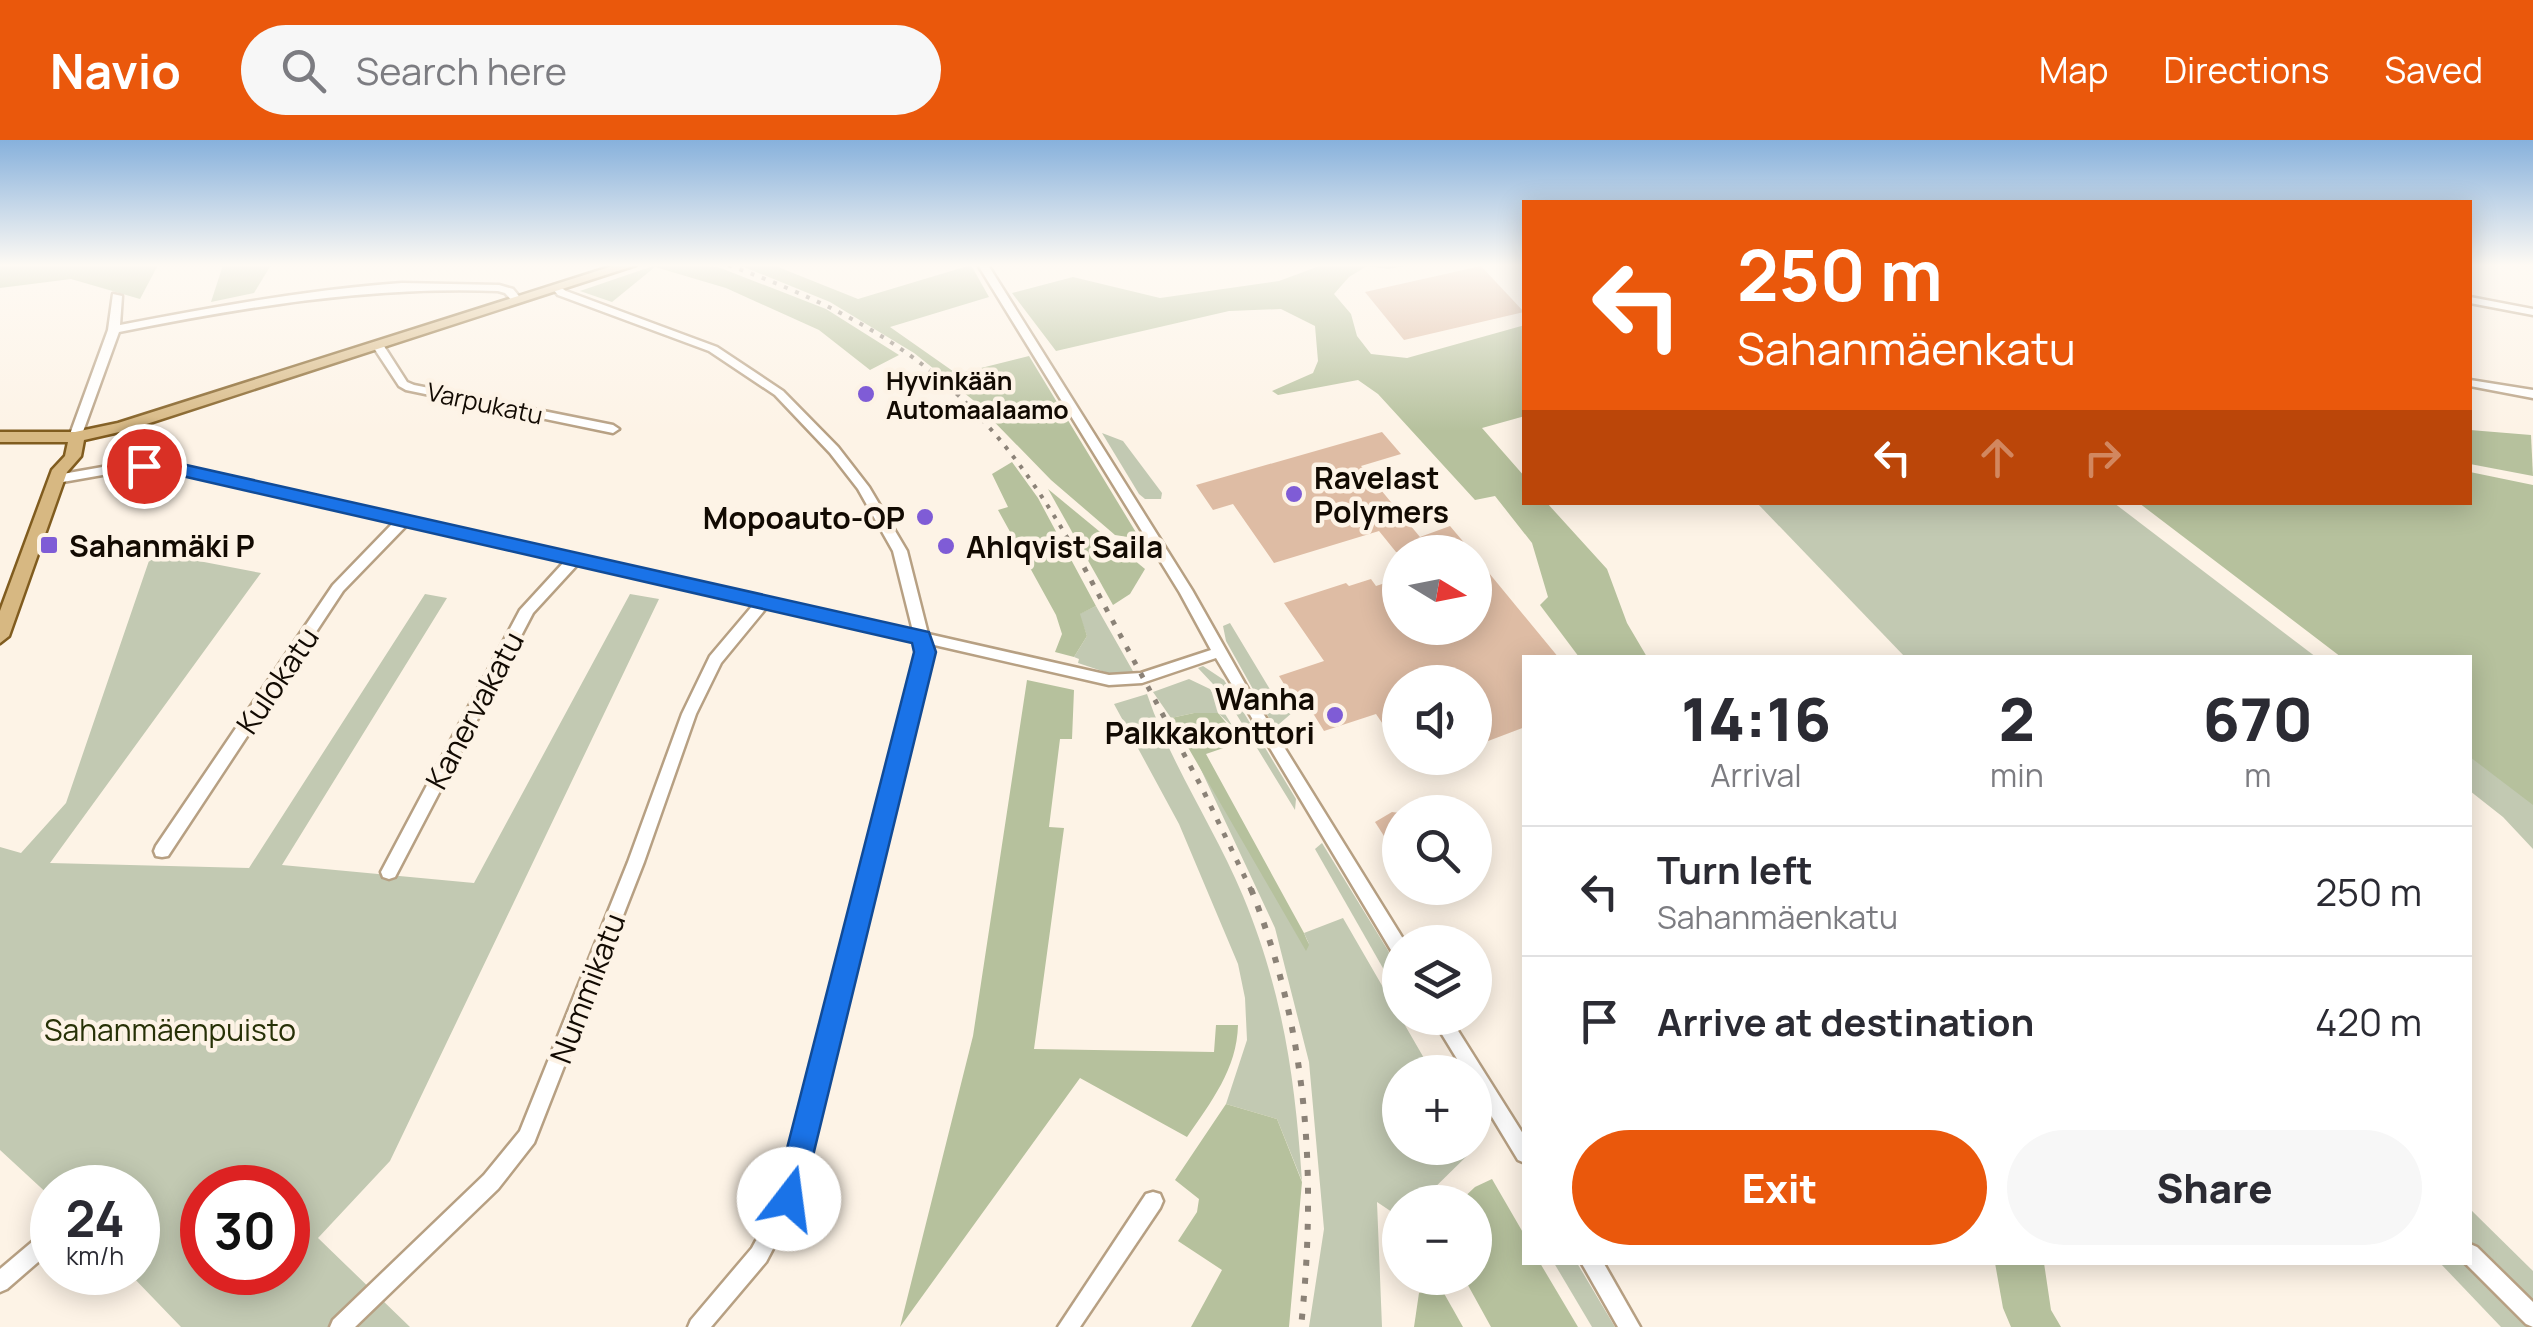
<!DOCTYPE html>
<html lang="en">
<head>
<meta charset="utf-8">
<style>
  body { margin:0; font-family:Manrope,sans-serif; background:#f7f7f7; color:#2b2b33; height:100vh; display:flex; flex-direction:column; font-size:38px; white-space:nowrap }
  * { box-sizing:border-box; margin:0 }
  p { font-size:32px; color:#7c7c81 }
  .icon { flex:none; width:55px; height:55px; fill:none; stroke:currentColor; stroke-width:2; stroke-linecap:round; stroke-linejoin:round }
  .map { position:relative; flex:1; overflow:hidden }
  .sheet { position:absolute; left:1522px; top:515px; width:950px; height:610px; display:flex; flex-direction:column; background:#fff; border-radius:0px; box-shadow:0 5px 25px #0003 }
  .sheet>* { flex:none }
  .banner { position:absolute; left:1522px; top:60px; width:950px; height:305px; border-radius:0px; box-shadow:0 5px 25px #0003; background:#ea580c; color:#fff; overflow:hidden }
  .needle { width:65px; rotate:100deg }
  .tools { position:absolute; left:1382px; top:395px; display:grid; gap:20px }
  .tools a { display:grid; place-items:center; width:110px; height:110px; border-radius:50%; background:#fff; box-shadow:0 5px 25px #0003; font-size:50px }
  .speed { position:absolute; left:30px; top:1025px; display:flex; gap:20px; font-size:50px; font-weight:700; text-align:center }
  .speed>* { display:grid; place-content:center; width:130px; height:130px; border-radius:50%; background:#fff; box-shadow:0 5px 25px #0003; line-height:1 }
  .speed small { font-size:25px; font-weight:400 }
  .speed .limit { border:15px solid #d22; background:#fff; color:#111 }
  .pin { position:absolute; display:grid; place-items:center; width:85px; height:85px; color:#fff; margin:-42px; border:5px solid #fff; border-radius:50%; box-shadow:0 2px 10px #0007 }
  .me { position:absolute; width:110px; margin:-55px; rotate:15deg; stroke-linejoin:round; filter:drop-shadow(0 0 8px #0008) }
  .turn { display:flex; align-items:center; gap:35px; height:210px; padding:0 50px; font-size:45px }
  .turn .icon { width:130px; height:130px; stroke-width:2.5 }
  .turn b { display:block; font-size:70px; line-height:85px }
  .lanes { display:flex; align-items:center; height:95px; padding:0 50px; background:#0003; justify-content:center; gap:50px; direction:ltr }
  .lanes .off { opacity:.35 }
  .eta { display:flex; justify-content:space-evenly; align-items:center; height:170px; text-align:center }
  .eta b { font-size:60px; font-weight:800; line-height:70px }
  .button { display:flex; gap:20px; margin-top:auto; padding:20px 50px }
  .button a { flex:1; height:115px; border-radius:60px; background:#ea580c; color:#fff; font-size:40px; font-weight:800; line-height:115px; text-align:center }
  .button a+a { background:#f7f7f7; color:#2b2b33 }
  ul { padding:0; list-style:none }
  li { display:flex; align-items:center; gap:30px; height:130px; padding:0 50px; border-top:2px solid #e1e1e2 }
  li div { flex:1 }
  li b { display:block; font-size:38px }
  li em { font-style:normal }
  header { display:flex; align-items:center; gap:60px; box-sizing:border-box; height:140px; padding:0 50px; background:#ea580c; color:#fff }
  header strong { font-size:48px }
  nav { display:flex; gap:55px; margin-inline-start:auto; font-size:35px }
  .search { width:700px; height:90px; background:#f7f7f7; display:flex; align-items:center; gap:25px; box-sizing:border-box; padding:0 35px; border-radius:55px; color:#7c7c81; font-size:38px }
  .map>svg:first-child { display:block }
  .green { fill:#c2c9b2; fill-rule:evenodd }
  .forest { fill:#b6c19d }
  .building { fill:#debca4 }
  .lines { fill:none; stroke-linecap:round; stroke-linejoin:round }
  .minor-casing { stroke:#b7a083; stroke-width:5 }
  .major-casing { stroke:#805c1f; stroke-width:5 }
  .minor { fill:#fff; fill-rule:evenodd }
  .major { fill:#d7b882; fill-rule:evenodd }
  .rail-far2 { stroke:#8b8277; stroke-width:4; stroke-dasharray:4 8; stroke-linecap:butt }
  .rail-far1 { stroke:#8b8277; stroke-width:5; stroke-dasharray:5 10; stroke-linecap:butt }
  .rail { stroke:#8b8277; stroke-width:6; stroke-dasharray:6 12; stroke-linecap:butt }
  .route { fill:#1a73e8; stroke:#114b97; stroke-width:2.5 }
  .poi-dot { fill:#7f5cd6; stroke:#fdf3e6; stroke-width:4 }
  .labels { text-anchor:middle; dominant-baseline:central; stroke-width:9; stroke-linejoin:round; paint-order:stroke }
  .far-poi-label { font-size:25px; font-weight:bold; fill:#120a02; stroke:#fdf3e6; text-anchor:start }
  .far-street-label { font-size:25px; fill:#120a02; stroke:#fdf3e6 }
  .poi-label { font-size:30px; font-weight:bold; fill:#120a02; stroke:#fdf3e6; text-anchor:start }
  .street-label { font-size:30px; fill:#120a02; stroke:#fdf3e6 }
  .park-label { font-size:30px; fill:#273106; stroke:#fdf3e6 }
</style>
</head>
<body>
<header>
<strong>Navio</strong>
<div class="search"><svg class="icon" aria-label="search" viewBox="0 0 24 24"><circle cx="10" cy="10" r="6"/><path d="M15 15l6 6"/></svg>Search here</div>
<nav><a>Map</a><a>Directions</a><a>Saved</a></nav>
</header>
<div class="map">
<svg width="2533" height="1187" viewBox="0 0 2533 1187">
  <rect width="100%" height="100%" fill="#fdf3e6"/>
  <g class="green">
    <polygon points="1102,293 1123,301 1162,353 1161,359 1145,359 1139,354"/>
    <polygon points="1757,363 2114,363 2316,517 1905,517"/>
    <path d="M152 412 261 433 50 723 249 728 425 454 447 458 282 725 474 743 630 454 659 459 390 1021 318 1098 410 1187H181L129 1133 138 1132V1048H52V1058L0 1010V707L21 713 66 663ZM202 1048H288V1132H202Z"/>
    <polygon points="1096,466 1134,533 1108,533 1078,523 1079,519 1074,517 1087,496 1079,474"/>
    <polygon points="1230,483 1277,561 1298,555 1311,570 1293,572 1278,585 1273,585 1226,501 1223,486"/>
    <polygon points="1203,526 1224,540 1296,659 1295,670 1227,559 1198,528"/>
    <polygon points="1189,539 1210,549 1233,587 1218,573 1194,573 1171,578 1153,552"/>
    <path d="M1147 554C1171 625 1214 687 1243 756 1283 853 1295 938 1302 1041L1277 979 1226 964 1247 900 1245 858 1238 824 1179 684 1114 564Z"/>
    <polygon points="2470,615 2533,656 2533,709 2503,677 2470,651"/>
    <polygon points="1196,619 1309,804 1304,793 1343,778 1432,932 1400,932 1400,1008 1475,1008 1421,1061 1400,1062 1398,1076 1377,1062 1382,1187 1309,1187 1324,1089 1309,922 1275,788"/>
    <polygon points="1322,703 1400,830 1400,858 1315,709"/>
    <polygon points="2470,1069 2533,1131 2533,1163 2470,1101"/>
    <polygon points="1554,1123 1577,1123 1615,1187 1592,1187"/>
    <polygon points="2440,1123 2464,1123 2530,1187 2501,1187"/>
  </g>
  <g class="forest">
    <polygon points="0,125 158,125 140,159 71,139 0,148"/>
    <polygon points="223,125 271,125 254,153 211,162"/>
    <polygon points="656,125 718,127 826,169 899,215 870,230 819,190 726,148 655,127 612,162 580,151"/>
    <polygon points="739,125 773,125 858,159 971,125 989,157 890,187 957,234 1029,216 1140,399 1115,395 1051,340 973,260 914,213 830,162"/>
    <polygon points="1322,125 1410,125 1388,129 1367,126 1349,137 1334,154 1351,174 1357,196 1371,214 1407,218 1525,185 1525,276 1482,288 1525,337 1525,362 1547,363 1607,429 1627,483 1647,517 1579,517 1540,465 1548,457 1532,403 1495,356 1475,360 1378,254 1358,240 1278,255 1272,251 1313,233 1318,221 1315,186 1281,169 1229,171 1056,211 1012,153 1073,137 1160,158 1279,141"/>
    <polygon points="2470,290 2531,295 2533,336 2470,324"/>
    <polygon points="1012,322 1038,358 1096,466 1080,474 1087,496 1074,517 1055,512 1062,494 1056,475 998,370 1008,367 992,334"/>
    <polygon points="2470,332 2533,345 2533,665 2470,617 2470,518 2341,517 2139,363 2470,362"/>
    <polygon points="1048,349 1145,429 1130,454 1113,465"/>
    <path d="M1027 540 1074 550 1072 599H1060L1049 687 1064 688 1034 909 1214 912 1216 885H1238C1237 929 1211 962 1187 997L1080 938 900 1187 973 896Z"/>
    <polygon points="1194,573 1218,573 1245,605 1238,603 1206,614 1304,793 1309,805 1306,811 1171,578"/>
    <polygon points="1226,964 1277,979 1302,1042 1289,1187 1191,1187 1222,1130 1178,1101 1197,1072 1199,1059 1175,1040"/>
    <polygon points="1492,1039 1525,1096 1525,1122 1540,1123 1578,1187 1491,1187 1464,1138 1475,1138 1475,1062 1459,1062 1475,1047"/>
    <polygon points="1995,1123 2044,1123 2051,1170 2061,1187 2011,1187 2003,1168"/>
    <polygon points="1441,1148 1463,1187 1414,1187 1419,1153"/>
  </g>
  <g class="building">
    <polygon points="1481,126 1524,172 1404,200 1365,152"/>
    <polygon points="1382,292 1401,314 1361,326 1420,397 1450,386 1472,412 1396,412 1379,391 1274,423 1233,364 1213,370 1196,345"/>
    <polygon points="1475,416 1559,518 1525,518 1525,587 1475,606 1475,542 1400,542 1400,609 1376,574 1324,591 1301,554 1292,557 1279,536 1324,521 1284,463 1346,443 1349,446 1371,439 1376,446 1400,438 1400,488 1475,488"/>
    <polygon points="1392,672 1400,673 1400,721 1375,682"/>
  </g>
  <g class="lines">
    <defs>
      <g id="minor">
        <polygon points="978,125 988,125 1192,450 1248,549 1405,802 1400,802 1400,817 1394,815 1216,518 1142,543 1109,545 930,504 932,512 799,1059 766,1122 711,1187 688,1187 691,1180 752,1108 780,1056 918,512 915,501 767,467 721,523 696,574 644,722 534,1003 498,1049 355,1187 330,1187 333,1180 484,1035 520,991 628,722 682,574 710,516 754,464 578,424 533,473 395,737 389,739 383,737 381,732 520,470 565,421 407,385 343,451 168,716 162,717 156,716 154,711 156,706 333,445 394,382 182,334 131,330 57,343 51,339 57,335 131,322 182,326 913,491 893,411 858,349 830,313 775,255 709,211 558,155 552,148 557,145 566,151 717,207 783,251 838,307 869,347 907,411 928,494 1109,535 1141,533 1211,510 1180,453"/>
        <path d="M402 143 499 145 513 149 523 161 514 163 505 153 498 151C369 146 245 167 119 192L81 297 75 301 69 297 108 190 113 154 122 156 120 185C213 167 306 150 402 143Z"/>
        <polygon points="2470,157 2533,169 2533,175 2470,163"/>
        <polygon points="378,202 382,203 407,242 414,245 613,285 619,289 613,293 406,250 399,246 372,205"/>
        <polygon points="2470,240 2533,250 2533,258 2470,246"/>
        <polygon points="1432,878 1450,878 1525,997 1525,1023 1518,1020 1475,949 1475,932 1465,932"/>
        <polygon points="1153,1052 1160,1054 1163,1061 1160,1068 1080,1187 1058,1187 1146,1054"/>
        <polygon points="52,1088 52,1110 7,1149 0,1152 0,1129 45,1091"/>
        <polygon points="2470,1104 2477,1107 2533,1162 2533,1187 2526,1184 2464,1122 2470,1122"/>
        <polygon points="1581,1122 1603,1122 1640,1187 1618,1187"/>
      </g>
      <polygon id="major" points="616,125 636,125 128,290 84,300 81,316 67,332 9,496 0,503 0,471 52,330 65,316 68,302 0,302 0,292 75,292 118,283"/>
    </defs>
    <use href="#minor" class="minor-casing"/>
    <use href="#major" class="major-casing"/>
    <use href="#minor" class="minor"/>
    <use href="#major" class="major"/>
    <path class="rail-far2" d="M728 125C894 185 982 250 1071 404"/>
    <polyline class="rail-far1" points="1070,401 1202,648 1252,752"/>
    <path class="rail" d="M1251 749C1308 891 1317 1036 1301 1187"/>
  </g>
  <linearGradient id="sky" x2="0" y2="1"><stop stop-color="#87b1dc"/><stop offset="0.43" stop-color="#fefaf4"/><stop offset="1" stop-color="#fefaf4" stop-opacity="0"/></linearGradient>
  <rect width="2533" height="291" fill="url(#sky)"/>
  <polygon class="route" points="144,320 182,324 929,492 936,512 800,1069 789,1073 779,1069 774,1059 914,512 912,503 182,336 137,330 134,326"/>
  <g class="poi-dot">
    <circle cx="866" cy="254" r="10"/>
    <circle cx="1294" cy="354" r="10"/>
    <circle cx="925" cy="377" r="10"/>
    <rect x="39" y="395" width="20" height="20" rx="5"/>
    <circle cx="946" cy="406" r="10"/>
    <circle cx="1335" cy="575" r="10"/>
  </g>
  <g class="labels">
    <g class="far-poi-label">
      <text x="886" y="240">Hyvinkään<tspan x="886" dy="29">Automaalaamo</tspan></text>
    </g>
    <g class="far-street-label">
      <text transform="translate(485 263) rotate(12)">Varpukatu</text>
    </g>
    <g class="poi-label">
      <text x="1314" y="337">Ravelast<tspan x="1314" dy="34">Polymers</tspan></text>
      <text x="905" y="377" text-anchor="end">Mopoauto-OP</text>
      <text x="69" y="405">Sahanmäki P</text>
      <text x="966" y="406">Ahlqvist Saila</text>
      <text x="1315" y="558" text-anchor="end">Wanha<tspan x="1315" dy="34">Palkkakonttori</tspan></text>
    </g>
    <g class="street-label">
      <text transform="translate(277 540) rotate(-56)">Kulokatu</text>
      <text transform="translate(474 570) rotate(-62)">Kanervakatu</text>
      <text transform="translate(587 848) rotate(-69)">Nummikatu</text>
    </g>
    <g class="park-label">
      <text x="170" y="889">Sahanmäenpuisto</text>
    </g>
  </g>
</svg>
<div class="tools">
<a><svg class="needle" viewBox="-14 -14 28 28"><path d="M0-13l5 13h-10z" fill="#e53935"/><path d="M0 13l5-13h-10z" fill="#7c7c81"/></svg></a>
<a><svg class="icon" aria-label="sound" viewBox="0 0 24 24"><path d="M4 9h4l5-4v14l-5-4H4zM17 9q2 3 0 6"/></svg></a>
<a><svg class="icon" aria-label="search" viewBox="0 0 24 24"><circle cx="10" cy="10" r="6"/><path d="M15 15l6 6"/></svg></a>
<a><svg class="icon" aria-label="layers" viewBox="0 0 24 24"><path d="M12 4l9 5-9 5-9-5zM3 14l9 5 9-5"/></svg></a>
<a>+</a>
<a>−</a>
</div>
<div class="speed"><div>24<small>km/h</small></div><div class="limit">30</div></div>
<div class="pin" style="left:144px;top:326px;background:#d93025"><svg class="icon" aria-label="arrive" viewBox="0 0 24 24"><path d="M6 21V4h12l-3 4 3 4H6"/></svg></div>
<svg class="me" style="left:789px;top:1059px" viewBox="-20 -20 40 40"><circle r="19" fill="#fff"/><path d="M0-13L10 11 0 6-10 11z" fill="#1a73e8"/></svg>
<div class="banner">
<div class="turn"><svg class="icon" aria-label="left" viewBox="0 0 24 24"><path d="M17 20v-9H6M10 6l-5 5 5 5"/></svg><div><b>250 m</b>Sahanmäenkatu</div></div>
<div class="lanes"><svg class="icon" aria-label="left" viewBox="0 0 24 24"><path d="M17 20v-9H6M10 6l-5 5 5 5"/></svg><svg class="icon off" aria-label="ahead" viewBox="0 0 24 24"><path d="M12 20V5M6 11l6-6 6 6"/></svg><svg class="icon off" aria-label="right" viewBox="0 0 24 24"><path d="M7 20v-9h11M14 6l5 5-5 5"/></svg></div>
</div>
<section class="sheet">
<div class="eta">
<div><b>14:16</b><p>Arrival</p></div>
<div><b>2</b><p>min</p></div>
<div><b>670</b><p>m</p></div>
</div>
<ul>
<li><svg class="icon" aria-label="left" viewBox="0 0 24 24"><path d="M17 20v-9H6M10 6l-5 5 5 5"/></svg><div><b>Turn left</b><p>Sahanmäenkatu</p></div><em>250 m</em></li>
<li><svg class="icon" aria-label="arrive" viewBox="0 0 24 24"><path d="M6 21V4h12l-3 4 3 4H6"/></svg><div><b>Arrive at destination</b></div><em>420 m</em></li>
</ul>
<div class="button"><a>Exit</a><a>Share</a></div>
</section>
</div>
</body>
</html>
